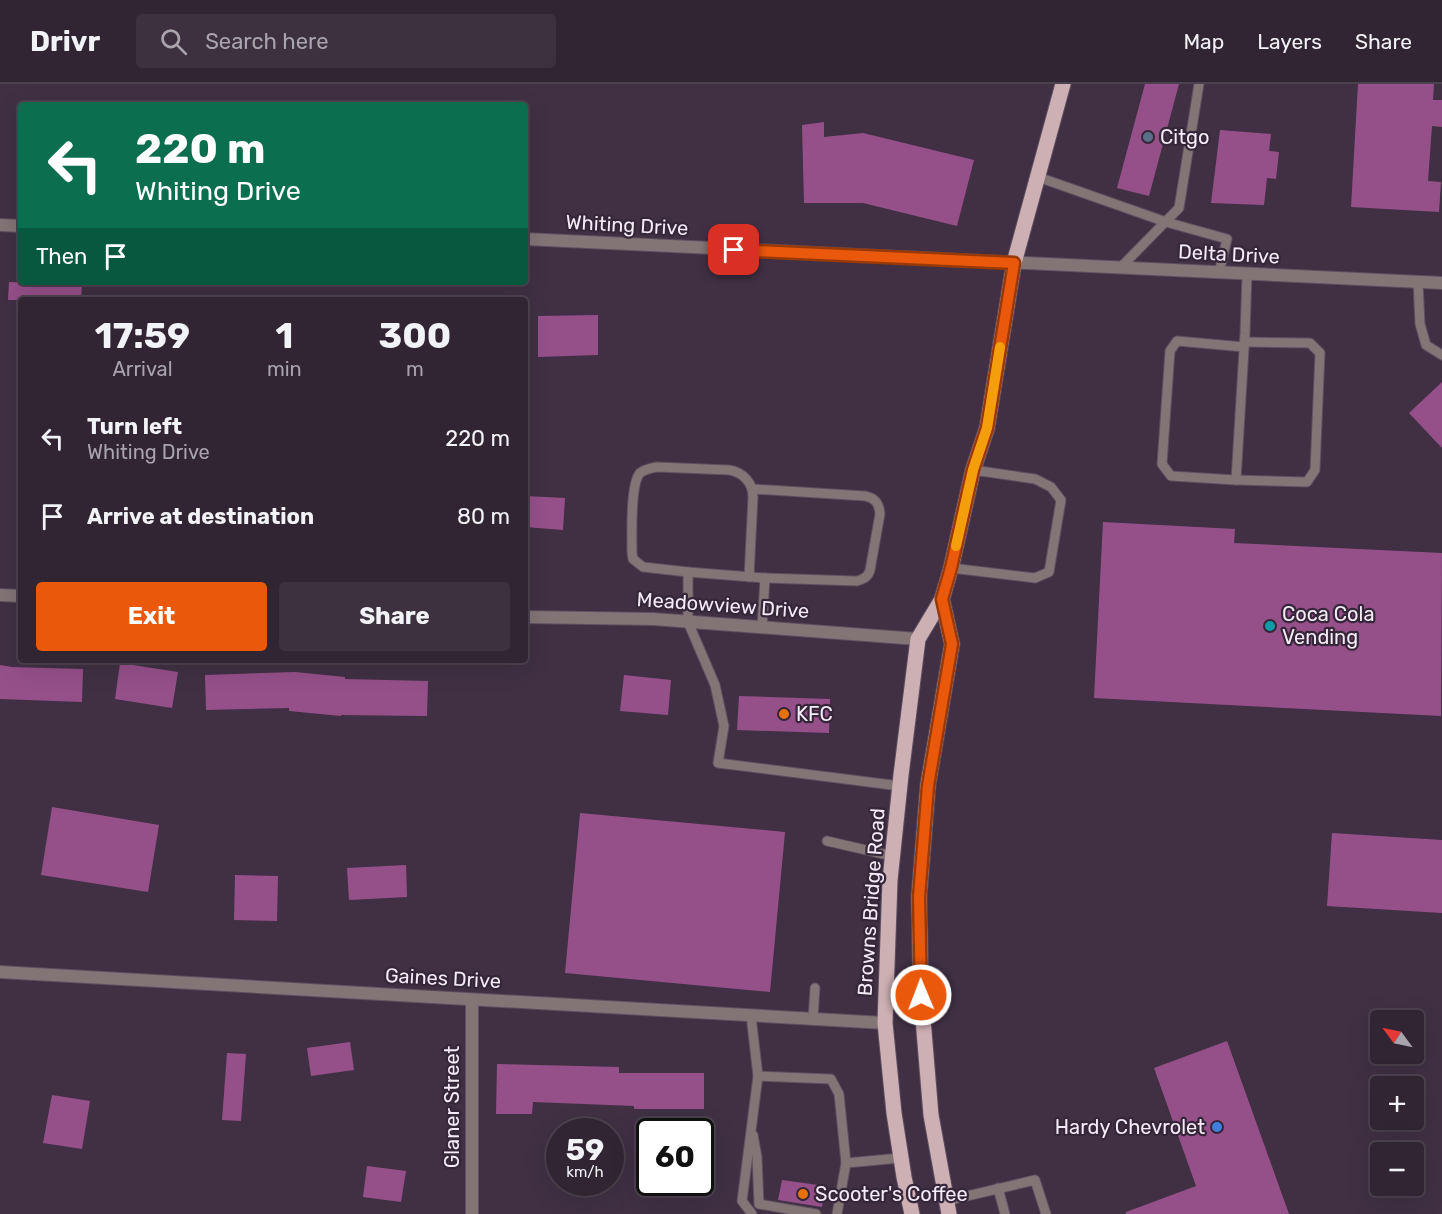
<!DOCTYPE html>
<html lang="en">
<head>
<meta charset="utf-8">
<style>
  body { margin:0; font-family:Rubik,sans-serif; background:#3d303f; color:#f1f3f6; height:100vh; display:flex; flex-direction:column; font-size:22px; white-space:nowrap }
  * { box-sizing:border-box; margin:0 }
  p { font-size:20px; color:#a8a4ac }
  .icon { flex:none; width:33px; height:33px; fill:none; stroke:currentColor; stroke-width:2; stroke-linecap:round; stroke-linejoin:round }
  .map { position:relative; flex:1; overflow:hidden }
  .sheet { position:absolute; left:18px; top:213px; width:510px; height:366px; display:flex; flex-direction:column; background:#312433; border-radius:6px; box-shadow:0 6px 24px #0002,0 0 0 2px #4c414e }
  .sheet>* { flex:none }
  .hud { position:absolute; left:18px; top:18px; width:510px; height:183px; border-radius:6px; box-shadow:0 6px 24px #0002,0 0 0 2px #4c414e; background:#0b6e4f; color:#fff; overflow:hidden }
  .needle { width:39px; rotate:303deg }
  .buttons { position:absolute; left:1370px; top:926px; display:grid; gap:12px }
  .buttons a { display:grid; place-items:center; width:54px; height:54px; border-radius:6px; background:#312433; box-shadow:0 6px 24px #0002,0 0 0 2px #4c414e; font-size:30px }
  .speed { position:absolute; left:546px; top:1034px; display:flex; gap:12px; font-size:30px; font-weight:700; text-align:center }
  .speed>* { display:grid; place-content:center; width:78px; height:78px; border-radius:50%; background:#312433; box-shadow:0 6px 24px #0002,0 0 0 2px #4c414e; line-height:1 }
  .speed small { font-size:15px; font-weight:400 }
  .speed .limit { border:3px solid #111; border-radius:9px; background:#fff; color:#111 }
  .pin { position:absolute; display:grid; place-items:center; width:51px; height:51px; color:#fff; margin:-26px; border-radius:12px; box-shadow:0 3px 9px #0006 }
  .me { position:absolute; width:66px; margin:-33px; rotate:359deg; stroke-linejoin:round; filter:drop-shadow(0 0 4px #0008) }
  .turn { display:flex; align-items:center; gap:21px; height:126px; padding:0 18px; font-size:27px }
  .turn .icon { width:78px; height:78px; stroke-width:2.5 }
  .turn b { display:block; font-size:42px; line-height:51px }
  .then { display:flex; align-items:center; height:57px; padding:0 18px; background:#0003; gap:12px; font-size:22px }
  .eta { display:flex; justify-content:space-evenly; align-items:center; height:102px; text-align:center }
  .eta b { font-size:36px; font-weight:700; line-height:42px }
  .action { display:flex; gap:12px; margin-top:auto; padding:12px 18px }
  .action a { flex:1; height:69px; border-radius:6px; background:#ea580c; color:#fff; font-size:24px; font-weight:700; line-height:69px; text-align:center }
  .action a+a { background:#3d303f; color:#f1f3f6 }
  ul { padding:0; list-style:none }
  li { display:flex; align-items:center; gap:18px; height:78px; padding:0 18px }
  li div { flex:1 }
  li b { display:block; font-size:22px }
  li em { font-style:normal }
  header { display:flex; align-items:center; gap:36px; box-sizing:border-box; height:84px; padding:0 30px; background:#312433; border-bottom:2px solid #4c414e }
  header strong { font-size:28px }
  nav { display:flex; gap:33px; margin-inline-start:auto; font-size:21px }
  .search { width:420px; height:54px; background:#3d303f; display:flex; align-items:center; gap:15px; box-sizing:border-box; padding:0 21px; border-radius:6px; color:#a8a4ac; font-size:22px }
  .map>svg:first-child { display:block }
  .building { fill:#95508a }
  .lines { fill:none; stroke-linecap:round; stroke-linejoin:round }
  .service-casing { stroke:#5e4e61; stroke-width:11 }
  .minor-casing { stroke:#5e4e61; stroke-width:14 }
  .primary-casing { stroke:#5e4e61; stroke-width:17 }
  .service { stroke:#837476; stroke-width:9 }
  .minor { stroke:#837476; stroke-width:12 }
  .primary { stroke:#cdb0b4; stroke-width:15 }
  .route-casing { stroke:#983908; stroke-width:15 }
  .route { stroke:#ea580c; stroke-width:10 }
  .slow { stroke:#f59e0b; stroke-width:10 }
  .service-dot { fill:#5c6f8a; stroke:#362639; stroke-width:2 }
  .culture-dot { fill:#0f9aa8; stroke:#362639; stroke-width:2 }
  .food-dot { fill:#e8710a; stroke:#362639; stroke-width:2 }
  .shop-dot { fill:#3f7fe0; stroke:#362639; stroke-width:2 }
  .labels { text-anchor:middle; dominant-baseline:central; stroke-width:4.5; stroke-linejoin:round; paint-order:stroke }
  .poi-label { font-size:20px; fill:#f5eaf7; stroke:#362639; text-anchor:start }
  .street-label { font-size:20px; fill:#f5eaf7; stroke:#362639 }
</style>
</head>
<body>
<header>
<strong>Drivr</strong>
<div class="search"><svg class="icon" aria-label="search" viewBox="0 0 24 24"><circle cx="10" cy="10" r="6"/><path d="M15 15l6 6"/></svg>Search here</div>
<nav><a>Map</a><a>Layers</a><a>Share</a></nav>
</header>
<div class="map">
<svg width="1442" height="1130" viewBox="0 0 1442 1130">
  <rect width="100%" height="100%" fill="#413044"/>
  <g class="building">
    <polygon points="1145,0 1179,0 1149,112 1117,104"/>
    <polygon points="1358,0 1434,0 1433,16 1442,16 1442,43 1432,42 1428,97 1441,98 1439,128 1351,123"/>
    <polygon points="824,38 824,53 863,49 974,76 957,142 863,119 804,119 802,41"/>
    <polygon points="1220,46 1271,50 1269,67 1279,68 1276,95 1267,94 1264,121 1211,119"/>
    <polygon points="9,198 82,200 81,216 8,216"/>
    <polygon points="598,231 598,271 538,273 538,232"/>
    <polygon points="1442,298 1442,364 1409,329"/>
    <polygon points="525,412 565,414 563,446 525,443"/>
    <polygon points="1103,438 1235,445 1234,459 1442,469 1441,632 1094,614"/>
    <polygon points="120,579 178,588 172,624 115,615"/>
    <polygon points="0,581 12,583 83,585 82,618 0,615"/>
    <polygon points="295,588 345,593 345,595 428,597 427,632 341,631 341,632 289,627 289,624 206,626 205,591"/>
    <polygon points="624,591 671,596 668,631 620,627"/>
    <polygon points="739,612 830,615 829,649 737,646"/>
    <polygon points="52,723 159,741 148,808 41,791"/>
    <polygon points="580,729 785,748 770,908 565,889"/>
    <polygon points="1332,749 1442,756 1442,829 1327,822"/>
    <polygon points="406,781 407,813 349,816 347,784"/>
    <polygon points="235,791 278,792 277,837 234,836"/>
    <polygon points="1227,957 1289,1130 1126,1130 1126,1128 1196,1102 1154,984"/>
    <polygon points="350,958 354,986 311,992 307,964"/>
    <polygon points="227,969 246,970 241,1037 222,1036"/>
    <polygon points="497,980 619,983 619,989 704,989 704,1025 634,1025 634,1022 533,1018 532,1030 496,1030"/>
    <polygon points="52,1011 90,1017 82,1065 43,1059"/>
    <polygon points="367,1082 406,1087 401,1118 363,1113"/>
    <polygon points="782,1096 825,1102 822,1123 778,1116"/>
  </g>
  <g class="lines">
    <defs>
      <g id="service">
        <polyline points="1038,93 1166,138 1227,155 1219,189"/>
        <polyline points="1120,184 1179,124 1199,0"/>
        <polyline points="1418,198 1420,240 1426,261 1442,271"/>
        <polyline points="1244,263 1177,257 1170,267 1162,380 1171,392 1236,396 1245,249 1247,190"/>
        <polyline points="1236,396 1307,398 1315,386 1320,269 1310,259 1244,258"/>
        <path d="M753 405 865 412C875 414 879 419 880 430L870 486C868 493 864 495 857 497L765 494"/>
        <polyline points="951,484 1035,494 1049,488 1061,416 1051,403 1035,395 973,386"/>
        <path d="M688 488 643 483 633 475 632 469C632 453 630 400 640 389 645 385 651 384 657 383L729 386C743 388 753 399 753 413L749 493"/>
        <polyline points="762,543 765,494 688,488 688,538 715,601 724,642 718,679 900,702"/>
        <polyline points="827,757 892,772"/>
        <polyline points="751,932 758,992 742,1117 752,1130"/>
        <polyline points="813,935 815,904"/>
        <polyline points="758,992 831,995 839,1010 846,1079"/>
        <polyline points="753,1051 757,1073 759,1120 816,1130"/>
        <polyline points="998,1104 1005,1130"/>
        <polyline points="946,1117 1035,1096 1046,1130"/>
        <polyline points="837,1130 846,1079 901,1074"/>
      </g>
      <g id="minor">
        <polyline points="0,141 21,142"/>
        <polyline points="525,155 1442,199"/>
        <polyline points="0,511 21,512"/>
        <polyline points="525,533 653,535 918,555"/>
        <polyline points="0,888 885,939"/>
        <polyline points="472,1130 472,916"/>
      </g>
      <g id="primary">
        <polyline points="942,515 952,560 928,701 919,813 921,911 931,1031 949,1130"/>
        <polyline points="912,1130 904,1093 894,1029 885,939 890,796 901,691 918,555 942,515 951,484 973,386 987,344 1014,179 1063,0"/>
      </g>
    </defs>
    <use href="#service" class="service-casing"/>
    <use href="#minor" class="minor-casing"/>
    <use href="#primary" class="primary-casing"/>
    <use href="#service" class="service"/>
    <use href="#minor" class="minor"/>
    <use href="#primary" class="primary"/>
  </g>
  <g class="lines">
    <defs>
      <polyline id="route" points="734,166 1014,179 987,344 973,386 951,484 942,515 952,560 928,702 919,813 921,911"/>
    </defs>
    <use href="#route" class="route-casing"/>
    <use href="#route" class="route"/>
    <polyline class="slow" points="956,462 973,386 987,344 1000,263"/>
  </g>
  <circle class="service-dot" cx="1148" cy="53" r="6"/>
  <circle class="culture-dot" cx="1270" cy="542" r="6"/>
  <g class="food-dot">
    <circle cx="784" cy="630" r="6"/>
    <circle cx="803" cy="1110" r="6"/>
  </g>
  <circle class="shop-dot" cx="1217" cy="1043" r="6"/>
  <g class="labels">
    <g class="poi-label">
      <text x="1160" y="53">Citgo</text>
      <text x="1282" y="530">Coca Cola<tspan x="1282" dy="23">Vending</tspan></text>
      <text x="796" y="630">KFC</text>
      <text x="1205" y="1043" text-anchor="end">Hardy Chevrolet</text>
      <text x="815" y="1110">Scooter's Coffee</text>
    </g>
    <g class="street-label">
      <text transform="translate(627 141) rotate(3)">Whiting Drive</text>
      <text transform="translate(1229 170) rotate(3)">Delta Drive</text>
      <text transform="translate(723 521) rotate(4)">Meadowview Drive</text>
      <text transform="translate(871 818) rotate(-86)">Browns Bridge Road</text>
      <text transform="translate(443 894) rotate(3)">Gaines Drive</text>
      <text transform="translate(452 1023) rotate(-90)">Glaner Street</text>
    </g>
  </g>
</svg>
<div class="buttons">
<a><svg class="needle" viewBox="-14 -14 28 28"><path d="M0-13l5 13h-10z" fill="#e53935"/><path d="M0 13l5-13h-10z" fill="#a8a4ac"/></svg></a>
<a>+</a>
<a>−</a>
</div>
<div class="speed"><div>59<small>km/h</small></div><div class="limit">60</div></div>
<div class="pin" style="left:734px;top:166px;background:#d93025"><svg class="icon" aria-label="arrive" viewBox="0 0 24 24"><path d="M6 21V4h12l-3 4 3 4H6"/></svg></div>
<svg class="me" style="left:921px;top:911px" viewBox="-20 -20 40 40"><circle r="17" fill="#ea580c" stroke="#fff" stroke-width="3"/><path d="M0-11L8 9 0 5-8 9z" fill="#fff"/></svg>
<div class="hud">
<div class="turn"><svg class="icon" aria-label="left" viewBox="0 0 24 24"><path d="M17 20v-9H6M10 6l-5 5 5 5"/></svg><div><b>220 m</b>Whiting Drive</div></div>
<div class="then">Then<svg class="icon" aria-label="arrive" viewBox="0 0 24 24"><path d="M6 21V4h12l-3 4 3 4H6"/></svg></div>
</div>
<section class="sheet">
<div class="eta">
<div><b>17:59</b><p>Arrival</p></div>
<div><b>1</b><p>min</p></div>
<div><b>300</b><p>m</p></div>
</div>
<ul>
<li><svg class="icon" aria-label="left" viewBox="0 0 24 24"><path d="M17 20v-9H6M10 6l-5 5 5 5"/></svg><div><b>Turn left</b><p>Whiting Drive</p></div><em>220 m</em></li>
<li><svg class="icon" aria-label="arrive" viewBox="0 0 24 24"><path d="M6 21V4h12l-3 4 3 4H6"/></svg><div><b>Arrive at destination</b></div><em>80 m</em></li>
</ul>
<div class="action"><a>Exit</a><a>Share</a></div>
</section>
</div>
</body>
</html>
